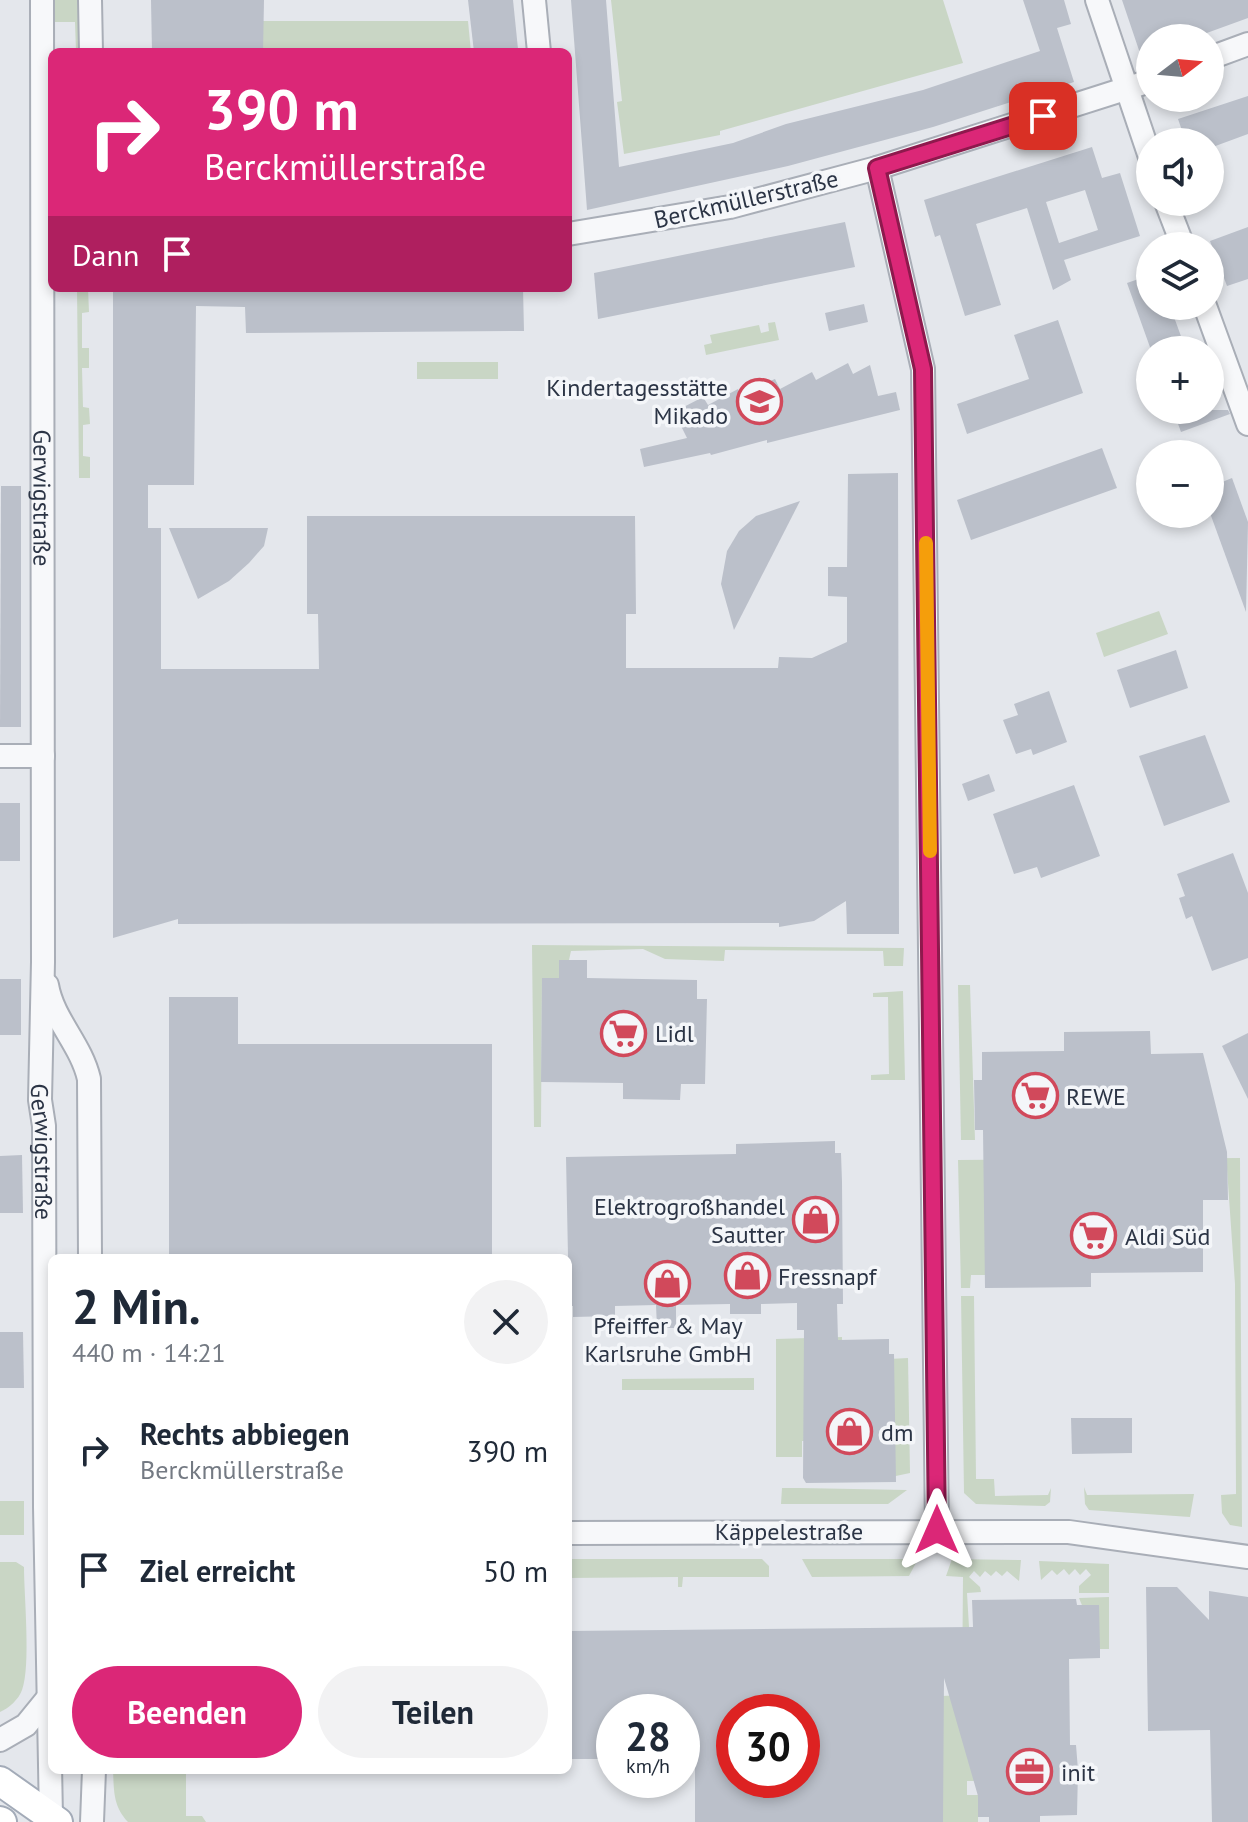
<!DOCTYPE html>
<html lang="de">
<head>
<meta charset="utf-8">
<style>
  body { margin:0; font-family:"PT Sans",sans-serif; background:#f2f2f3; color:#1f2937; height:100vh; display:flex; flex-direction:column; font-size:30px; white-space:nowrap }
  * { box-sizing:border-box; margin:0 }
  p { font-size:26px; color:#747a83 }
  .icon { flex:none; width:44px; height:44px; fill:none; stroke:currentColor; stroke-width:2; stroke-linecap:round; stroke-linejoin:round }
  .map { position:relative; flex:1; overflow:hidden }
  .sheet { position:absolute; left:48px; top:1254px; width:524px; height:520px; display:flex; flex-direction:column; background:#fff; border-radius:12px; box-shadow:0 4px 12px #0003 }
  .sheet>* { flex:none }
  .banner { position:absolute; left:48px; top:48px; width:524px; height:244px; border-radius:12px; box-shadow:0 4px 12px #0003; background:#db2777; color:#fff; overflow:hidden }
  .needle { width:52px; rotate:74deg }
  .controls { position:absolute; left:1136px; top:24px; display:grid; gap:16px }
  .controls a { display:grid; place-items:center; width:88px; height:88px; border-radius:50%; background:#fff; box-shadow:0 4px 12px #0003; font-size:40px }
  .speed { position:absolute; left:596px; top:1694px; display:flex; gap:16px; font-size:40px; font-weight:700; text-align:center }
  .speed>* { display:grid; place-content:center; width:104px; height:104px; border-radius:50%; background:#fff; box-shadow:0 4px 12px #0003; line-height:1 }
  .speed small { font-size:20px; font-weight:400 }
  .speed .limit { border:12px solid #d22; background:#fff; color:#111 }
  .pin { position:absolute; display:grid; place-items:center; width:68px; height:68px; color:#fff; margin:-34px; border-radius:16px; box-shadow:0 4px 12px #0006 }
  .me { position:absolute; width:88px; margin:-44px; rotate:0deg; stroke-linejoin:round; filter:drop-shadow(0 0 6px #0008) }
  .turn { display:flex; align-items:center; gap:28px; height:168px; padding:0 24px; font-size:36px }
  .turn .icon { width:104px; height:104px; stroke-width:2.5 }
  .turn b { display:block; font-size:56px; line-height:68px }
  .then { display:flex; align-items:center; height:76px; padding:0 24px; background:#0003; gap:16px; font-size:30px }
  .round { display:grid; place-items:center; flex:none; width:84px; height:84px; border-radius:42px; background:#f2f2f3 }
  .head { display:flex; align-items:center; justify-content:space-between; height:136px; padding:0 24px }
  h1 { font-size:48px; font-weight:700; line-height:60px }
  .cta { display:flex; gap:16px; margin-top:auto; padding:16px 24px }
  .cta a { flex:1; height:92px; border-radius:48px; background:#db2777; color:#fff; font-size:32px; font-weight:700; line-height:92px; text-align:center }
  .cta a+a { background:#f2f2f3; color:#1f2937 }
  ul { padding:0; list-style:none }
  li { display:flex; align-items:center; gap:24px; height:120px; padding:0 24px }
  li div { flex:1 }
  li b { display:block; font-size:30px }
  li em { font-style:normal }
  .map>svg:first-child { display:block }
  .green { fill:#c9d6c5 }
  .building { fill:#bbc0ca; fill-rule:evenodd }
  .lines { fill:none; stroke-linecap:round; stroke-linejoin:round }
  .minor-casing { stroke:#a9aeb7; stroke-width:26 }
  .major-casing { stroke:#a3abb8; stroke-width:32 }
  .minor { stroke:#f7f8fa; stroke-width:22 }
  .major { stroke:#fff; stroke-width:28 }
  .route-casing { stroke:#8e194d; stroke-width:20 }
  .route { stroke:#db2777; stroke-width:14 }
  .slow { stroke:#f59e0b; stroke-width:14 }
  .labels { text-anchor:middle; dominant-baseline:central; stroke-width:7; stroke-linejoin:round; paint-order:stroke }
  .street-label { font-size:24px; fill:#2b3445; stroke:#f4f6f9 }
  .poi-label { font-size:24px; fill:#2b3445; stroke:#f4f6f9; text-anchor:start }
</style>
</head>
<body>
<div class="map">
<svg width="1248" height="1822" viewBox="0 0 1248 1822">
  <rect width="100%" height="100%" fill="#e4e7ec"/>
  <g class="green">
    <polygon points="51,0 84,0 84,52 76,52 75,22 51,22"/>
    <polygon points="611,0 943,0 963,63 720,131 720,135 624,154 617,102 622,101"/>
    <polygon points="243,21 468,21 471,52 229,52"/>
    <polygon points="77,288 88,288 89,312 82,313 82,348 89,348 89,368 82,368 83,407 89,408 90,424 83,425 83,456 90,457 90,478 79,478"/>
    <polygon points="775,322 779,340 706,355 704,345 712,343 710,335 759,325 761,333 769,331 768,323"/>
    <rect x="417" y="362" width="81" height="17"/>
    <polygon points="1159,611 1168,634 1104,657 1096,633"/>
    <polygon points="532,945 904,948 903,966 884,966 883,951 725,950 724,961 665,959 643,949 571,951 569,960 559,960 559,978 542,978 541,1127 534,1127"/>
    <polygon points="958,985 970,985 975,1140 961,1140"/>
    <polygon points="903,991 905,1080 871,1080 871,1075 889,1074 888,997 873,997 873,993"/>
    <polygon points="1240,1158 1242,1527 1230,1525 1222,1513 1221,1495 1236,1494 1235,1284 1227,1169 985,1275 971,1275 970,1288 961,1288 958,1160"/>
    <polygon points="961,1296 974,1296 976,1479 994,1479 995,1496 1048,1495 1051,1488 1050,1502 1045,1506 976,1504 964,1493"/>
    <polygon points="842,1337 842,1348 810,1441 802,1441 802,1457 776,1457 776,1339"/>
    <polygon points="908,1358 910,1473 891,1477 889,1359"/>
    <polygon points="754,1378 754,1390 622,1390 622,1379"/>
    <polygon points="1084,1487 1087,1495 1194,1494 1190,1517 1089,1510 1085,1504"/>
    <polygon points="782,1488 800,1488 907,1490 888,1504 781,1504"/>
    <rect x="0" y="1501" width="24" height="34"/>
    <polygon points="568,1559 762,1559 769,1566 769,1577 683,1577 682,1587 678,1587 678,1577 568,1578"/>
    <polygon points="802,1559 918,1559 909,1576 812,1577"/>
    <polygon points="952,1559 1021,1560 1019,1581 1007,1571 1002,1576 996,1571 991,1576 985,1571 980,1577 974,1571 969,1577 980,1587 981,1592 967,1593 978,1781 967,1781 967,1795 978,1795 978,1822 943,1822 942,1696 962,1695 963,1577 946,1576"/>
    <polygon points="1039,1561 1109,1564 1109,1593 1079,1593 1079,1586 1091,1575 1086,1569 1080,1575 1075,1569 1069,1575 1064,1569 1057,1575 1052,1570 1041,1580"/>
    <path d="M0 1562H16L24 1567C24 1596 31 1666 22 1690 19 1699 9 1708 0 1712Z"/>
    <polygon points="1109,1597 1109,1649 1100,1649 1079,1598"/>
    <path d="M113 1770H186V1816H202L206 1822H128C113 1806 114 1791 113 1770Z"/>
  </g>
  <g class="building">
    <polygon points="151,0 264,0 263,52 152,52"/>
    <polygon points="468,0 513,0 518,49 474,52"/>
    <polygon points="571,0 606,0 619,167 733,143 786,124 923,90 1040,51 1023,0 1064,0 1071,24 1057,28 1074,82 933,127 788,166 587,210"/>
    <polygon points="1122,0 1248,0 1248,18 1193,38 1150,38 1150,67 1145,68"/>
    <polygon points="1248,96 1248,134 1210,148 1210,142 1186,142 1178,119"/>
    <path d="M1092 147 1102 178 1120 173 1140 236 1064 260 1071 280 1053 290 1027 208 976 224 1001 305 965 316 940 235 935 237 924 200ZM1085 190 1098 230 1059 243 1046 202Z"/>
    <polygon points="845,222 855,267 598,319 594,273"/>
    <polygon points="1248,227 1248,279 1227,286 1210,241"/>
    <polygon points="1150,275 1150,306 1170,306 1186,350 1151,350 1127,283"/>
    <polygon points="113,288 523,288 524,331 246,333 245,307 196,306 194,485 148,485 148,528 161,528 161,669 319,669 318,614 307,614 307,516 635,516 636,614 626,614 626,668 778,668 779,657 812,658 847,642 847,597 828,596 828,567 847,567 848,474 898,473 899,934 847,934 846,901 814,921 779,927 779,923 178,924 178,919 113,938"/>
    <polygon points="864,304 868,322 829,331 825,313"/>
    <polygon points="1058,320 1083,393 967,434 957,404 1029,379 1014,335"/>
    <polygon points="848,363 853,374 870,365 878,396 896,392 900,410 767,443 767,440 711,455 710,453 644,467 640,449 687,438 674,412 703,397 708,405 738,389 740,393 775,379 780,389 812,372 816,380"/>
    <polygon points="1173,410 1228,410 1230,414 1181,432"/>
    <polygon points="1102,448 1117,488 971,540 957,500"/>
    <polygon points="1232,478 1248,522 1246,612 1210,513 1210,487"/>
    <polygon points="1,486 21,486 21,727 0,727"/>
    <polygon points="800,501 734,630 721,584 727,551 739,531 756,516"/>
    <polygon points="169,528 268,528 264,546 249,563 229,581 198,599"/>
    <polygon points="1176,650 1188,688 1130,708 1117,670"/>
    <polygon points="1049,691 1067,742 1033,755 1031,749 1016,754 1003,720 1018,715 1014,704"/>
    <polygon points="1205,735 1230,802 1164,826 1139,756"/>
    <polygon points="989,774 995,791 968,801 962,784"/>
    <polygon points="1074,785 1100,856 1041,878 1037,867 1014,874 993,814"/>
    <rect x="0" y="803" width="20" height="58"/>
    <polygon points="1233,853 1248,893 1248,958 1212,971 1192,916 1186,919 1179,898 1185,896 1177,874"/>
    <polygon points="559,960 587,960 587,978 697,980 697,999 707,999 705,1084 681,1084 680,1100 623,1099 623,1083 541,1082 542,978 559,978"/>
    <rect x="0" y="979" width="21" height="56"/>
    <polygon points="169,997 238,997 238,1044 492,1044 492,1258 169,1258"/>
    <polygon points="1150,1031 1151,1054 1203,1053 1227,1152 1228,1200 1203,1200 1203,1272 1091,1273 1091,1287 985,1288 983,1130 975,1130 974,1080 982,1080 982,1052 1064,1051 1064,1032"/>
    <polygon points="1248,1033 1248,1099 1222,1046"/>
    <polygon points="835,1141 835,1153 841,1153 842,1182 843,1304 837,1304 838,1340 889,1339 889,1354 894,1354 896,1482 806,1483 803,1478 804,1330 797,1330 797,1303 761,1304 761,1314 730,1314 730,1304 676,1305 676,1328 657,1328 656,1305 615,1306 615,1316 573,1317 573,1306 569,1306 566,1157 736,1154 736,1144"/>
    <polygon points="22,1155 23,1213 0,1213 0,1156"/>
    <polygon points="0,1332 23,1332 24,1388 0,1388"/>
    <polygon points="1071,1418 1132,1418 1132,1453 1072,1454"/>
    <polygon points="1146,1587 1177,1587 1209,1620 1209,1591 1248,1597 1248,1822 1212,1822 1210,1730 1148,1731"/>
    <path d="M1076 1599 1077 1605H1099L1100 1649V1658L1069 1659 1070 1745H1076L1078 1770 1077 1815 1040 1816V1822H989V1817H978V1796L944 1678 943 1822H695V1758H682V1712H614V1759H568V1631L973 1627 972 1600ZM734 1712H802V1780H734Z"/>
  </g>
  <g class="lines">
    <defs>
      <g id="minor">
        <path id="s1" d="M42 0 43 962 40 1100 44 1126 45 1507 51 1817"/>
        <polyline points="90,0 91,52"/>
        <polyline points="534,0 539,52"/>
        <polyline points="1097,0 1150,157"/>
        <polyline points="1210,58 1248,44"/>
        <polyline points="877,168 923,369 937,1530"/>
        <polyline points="1166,202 1183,246"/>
        <polyline points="568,234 730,207 877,168 1150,81"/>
        <polyline points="1205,306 1248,424"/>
        <polyline points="0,756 43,756"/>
        <path d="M47 985C53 1020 81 1044 89 1079L90 1258"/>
        <polyline points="568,1533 1069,1532 1248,1557"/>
        <polyline points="0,1740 26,1725 48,1698"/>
        <polyline points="92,1822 94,1770"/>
      </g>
      <g id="major">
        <polyline points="0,1781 58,1822"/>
        <polyline points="0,1821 2,1822"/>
      </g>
    </defs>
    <use href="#minor" class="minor-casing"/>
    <use href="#major" class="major-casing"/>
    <use href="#minor" class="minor"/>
    <use href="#major" class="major"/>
  </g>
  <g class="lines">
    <defs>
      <polyline id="route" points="937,1530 923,369 877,168 1043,116"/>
    </defs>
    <use href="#route" class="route-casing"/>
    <use href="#route" class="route"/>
    <polyline class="slow" points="926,543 930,851"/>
  </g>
  <defs>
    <symbol id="school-ring" viewBox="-11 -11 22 22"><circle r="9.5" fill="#f4f6f9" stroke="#d1495b" stroke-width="1.5"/><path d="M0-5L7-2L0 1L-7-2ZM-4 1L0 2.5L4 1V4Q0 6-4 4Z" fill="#d1495b"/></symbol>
    <symbol id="supermarket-ring" viewBox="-11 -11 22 22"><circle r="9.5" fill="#f4f6f9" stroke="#d1495b" stroke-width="1.5"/><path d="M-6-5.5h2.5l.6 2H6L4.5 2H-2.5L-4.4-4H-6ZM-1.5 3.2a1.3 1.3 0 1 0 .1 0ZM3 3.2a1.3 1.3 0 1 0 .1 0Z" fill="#d1495b"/></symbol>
    <symbol id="shop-ring" viewBox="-11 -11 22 22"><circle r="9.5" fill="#f4f6f9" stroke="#d1495b" stroke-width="1.5"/><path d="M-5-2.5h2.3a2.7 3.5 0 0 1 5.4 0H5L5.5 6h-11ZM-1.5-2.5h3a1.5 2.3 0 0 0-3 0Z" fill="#d1495b"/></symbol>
    <symbol id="office-ring" viewBox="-11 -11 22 22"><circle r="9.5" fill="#f4f6f9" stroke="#d1495b" stroke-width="1.5"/><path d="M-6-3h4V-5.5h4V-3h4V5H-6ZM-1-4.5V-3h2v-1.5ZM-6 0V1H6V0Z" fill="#d1495b"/></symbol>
  </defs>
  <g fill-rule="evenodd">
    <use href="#school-ring" x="734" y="376" width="51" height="51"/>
    <use href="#supermarket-ring" x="598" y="1008" width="51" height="51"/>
    <use href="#supermarket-ring" x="1010" y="1070" width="51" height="51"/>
    <use href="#shop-ring" x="790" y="1194" width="51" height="51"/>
    <use href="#supermarket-ring" x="1068" y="1210" width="51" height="51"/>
    <use href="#shop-ring" x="722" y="1250" width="51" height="51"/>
    <use href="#shop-ring" x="642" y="1258" width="51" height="51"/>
    <use href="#shop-ring" x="824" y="1406" width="51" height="51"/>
    <use href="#office-ring" x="1004" y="1746" width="51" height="51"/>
  </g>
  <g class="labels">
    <g class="street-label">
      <text transform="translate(746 199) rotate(-13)">Berckmüllerstraße</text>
      <text stroke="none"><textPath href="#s1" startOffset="498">Gerwigstraße</textPath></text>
      <text stroke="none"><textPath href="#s1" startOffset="1152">Gerwigstraße</textPath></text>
      <text x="789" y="1531">Käppelestraße</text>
    </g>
    <g class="poi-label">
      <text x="728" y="387" text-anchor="end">Kindertagesstätte<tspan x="728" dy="28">Mikado</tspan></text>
      <text x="655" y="1033">Lidl</text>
      <text x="1066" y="1096">REWE</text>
      <text x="785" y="1206" text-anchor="end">Elektrogroßhandel<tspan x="785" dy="28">Sautter</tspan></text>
      <text x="1125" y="1236">Aldi Süd</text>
      <text x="778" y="1276">Fressnapf</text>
      <text x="668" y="1325" text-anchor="middle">Pfeiffer &amp; May<tspan x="668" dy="28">Karlsruhe GmbH</tspan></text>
      <text x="881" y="1432">dm</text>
      <text x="1061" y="1772">init</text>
    </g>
  </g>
</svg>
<div class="controls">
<a><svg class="needle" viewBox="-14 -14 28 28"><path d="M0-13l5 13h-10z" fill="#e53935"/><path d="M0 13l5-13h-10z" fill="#747a83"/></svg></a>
<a><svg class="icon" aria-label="sound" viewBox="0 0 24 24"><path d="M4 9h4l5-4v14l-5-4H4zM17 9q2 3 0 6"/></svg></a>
<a><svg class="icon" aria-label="layers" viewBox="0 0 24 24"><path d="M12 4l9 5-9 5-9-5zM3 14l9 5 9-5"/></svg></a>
<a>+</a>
<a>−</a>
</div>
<div class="speed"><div>28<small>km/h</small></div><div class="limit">30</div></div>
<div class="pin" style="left:1043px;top:116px;background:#d93025"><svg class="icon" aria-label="arrive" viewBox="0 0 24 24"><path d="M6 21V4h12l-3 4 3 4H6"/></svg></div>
<svg class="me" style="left:937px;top:1530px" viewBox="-20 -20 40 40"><path d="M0-17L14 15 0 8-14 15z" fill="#db2777" stroke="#fff" stroke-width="4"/></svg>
<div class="banner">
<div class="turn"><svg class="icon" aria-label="right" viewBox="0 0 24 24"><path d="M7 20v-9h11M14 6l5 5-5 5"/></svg><div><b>390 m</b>Berckmüllerstraße</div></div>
<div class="then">Dann<svg class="icon" aria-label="arrive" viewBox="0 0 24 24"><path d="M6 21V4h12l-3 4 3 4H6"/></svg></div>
</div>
<section class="sheet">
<div class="head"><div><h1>2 Min.</h1><p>440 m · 14:21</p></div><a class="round"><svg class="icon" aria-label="close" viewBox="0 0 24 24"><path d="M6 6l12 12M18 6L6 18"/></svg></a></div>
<ul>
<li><svg class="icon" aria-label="right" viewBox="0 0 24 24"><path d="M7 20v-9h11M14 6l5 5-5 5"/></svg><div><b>Rechts abbiegen</b><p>Berckmüllerstraße</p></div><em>390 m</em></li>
<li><svg class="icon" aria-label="arrive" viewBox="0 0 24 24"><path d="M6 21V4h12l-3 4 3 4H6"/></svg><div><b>Ziel erreicht</b></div><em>50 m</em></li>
</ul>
<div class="cta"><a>Beenden</a><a>Teilen</a></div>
</section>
</div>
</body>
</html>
